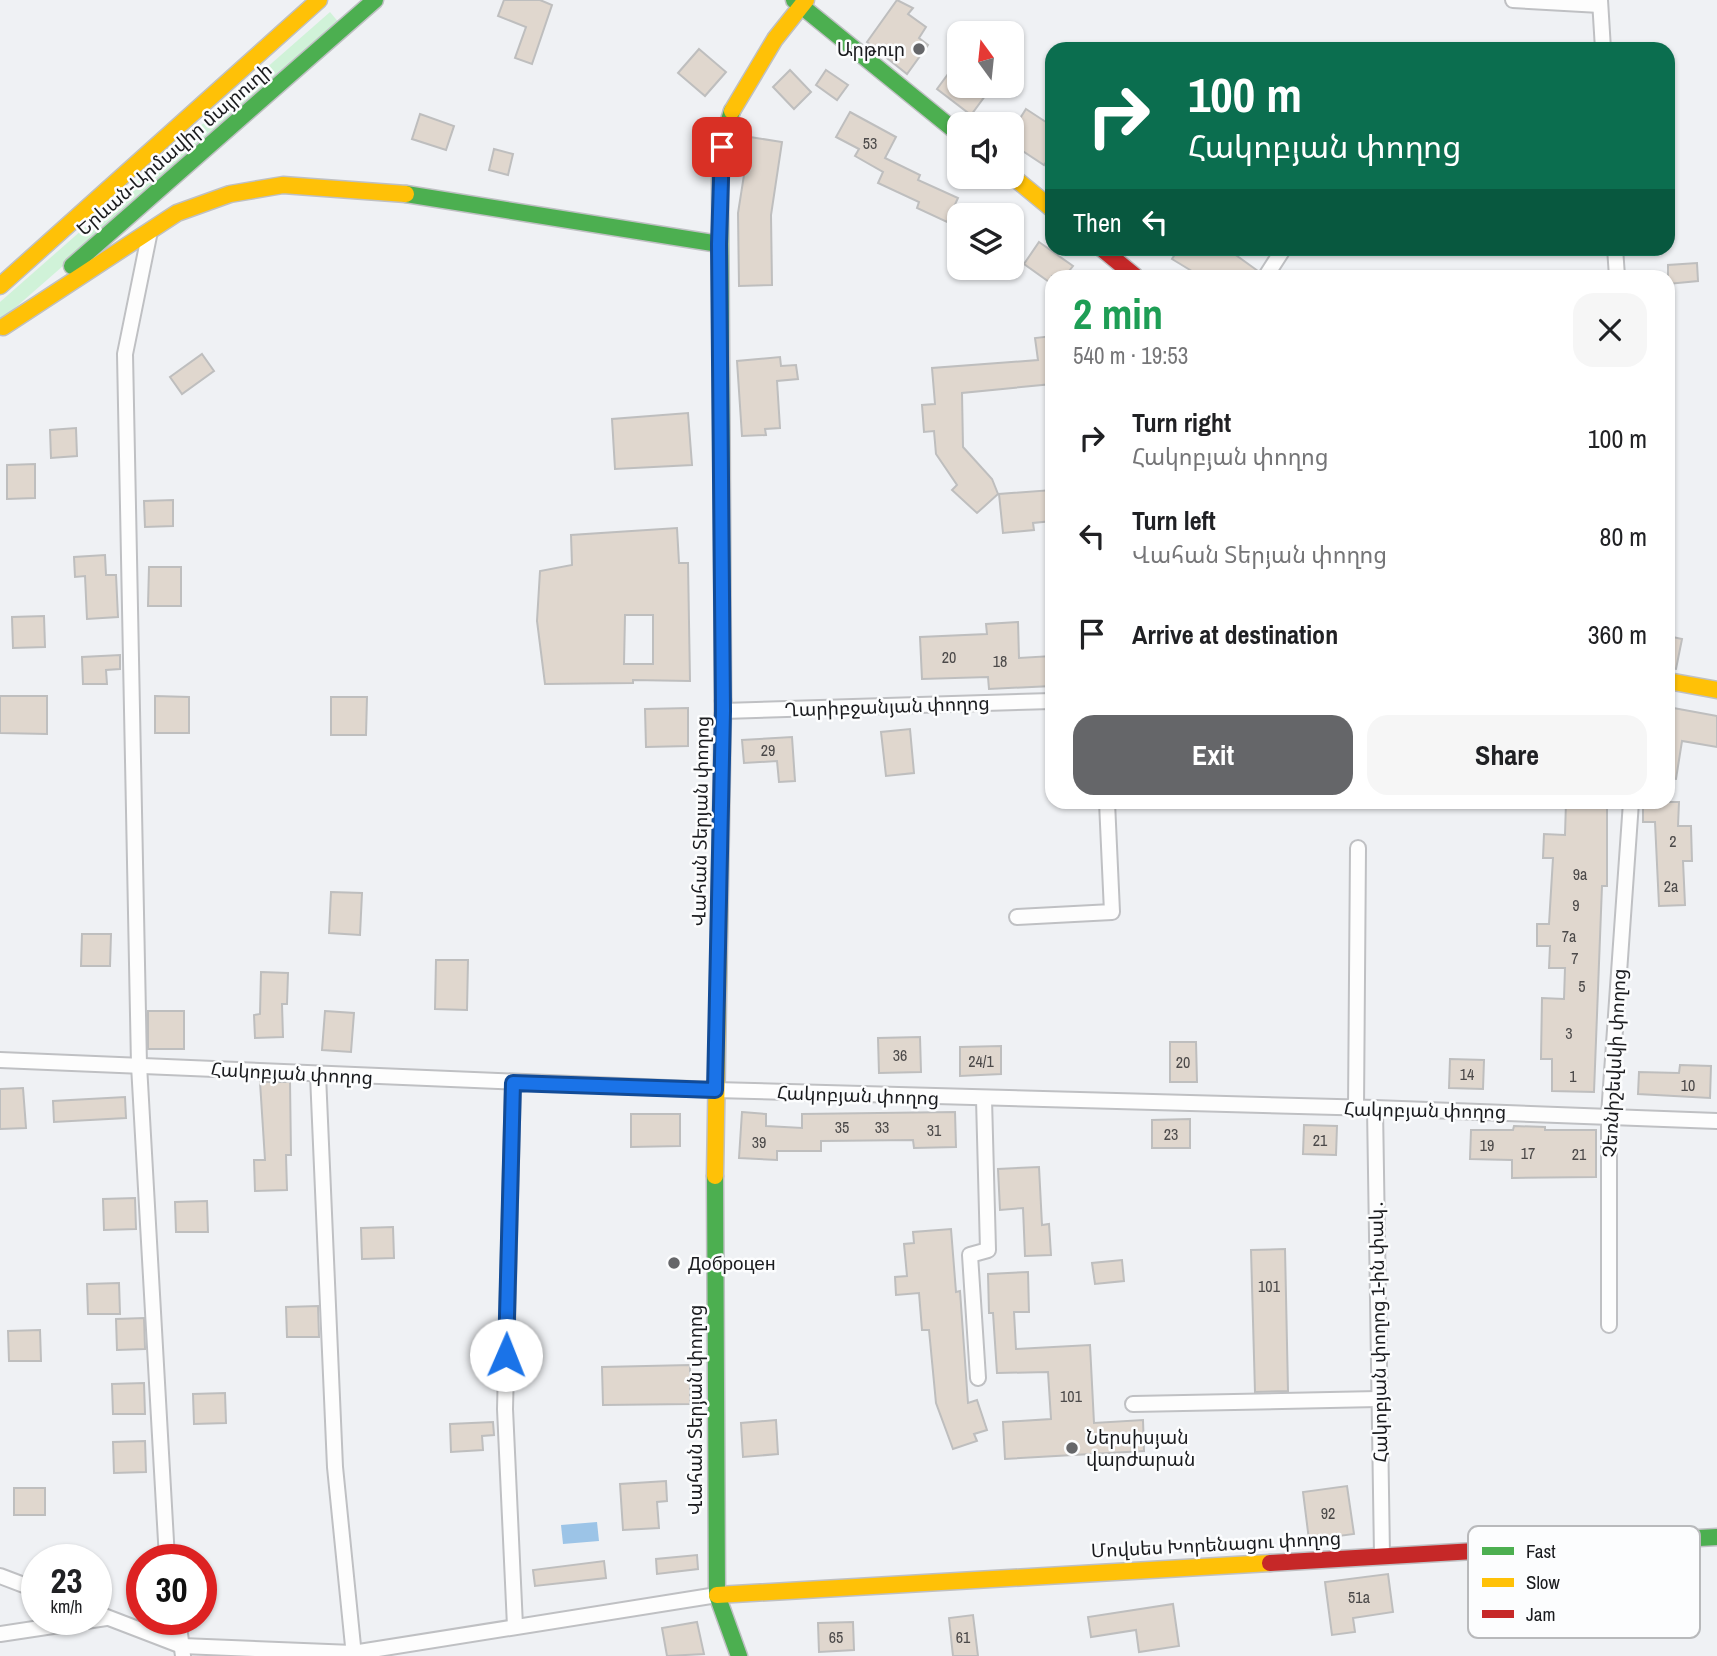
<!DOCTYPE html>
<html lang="en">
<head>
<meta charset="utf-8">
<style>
  body { margin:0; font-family:"Archivo Narrow","Noto Sans Armenian",sans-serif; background:#f6f6f6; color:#202124; height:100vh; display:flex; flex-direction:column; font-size:26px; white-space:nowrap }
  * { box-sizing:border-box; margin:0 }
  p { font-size:23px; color:#757577 }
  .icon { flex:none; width:38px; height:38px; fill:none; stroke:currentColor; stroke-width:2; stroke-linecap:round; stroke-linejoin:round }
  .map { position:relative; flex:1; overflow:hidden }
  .details { position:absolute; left:1045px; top:270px; width:630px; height:539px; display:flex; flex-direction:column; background:#fff; border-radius:21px; box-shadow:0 2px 5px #0004 }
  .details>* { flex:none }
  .hud { position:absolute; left:1045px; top:42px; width:630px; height:214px; border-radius:21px; box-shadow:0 2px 5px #0004; background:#0b6e4f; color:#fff; overflow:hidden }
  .needle { width:46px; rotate:345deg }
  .buttons { position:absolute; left:947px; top:21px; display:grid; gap:14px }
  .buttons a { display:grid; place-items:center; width:77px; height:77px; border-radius:14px; background:#fff; box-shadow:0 2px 5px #0004; font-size:35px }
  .speed { position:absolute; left:21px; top:1544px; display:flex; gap:14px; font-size:35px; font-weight:700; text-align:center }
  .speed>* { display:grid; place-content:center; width:91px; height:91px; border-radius:50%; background:#fff; box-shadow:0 2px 5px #0004; line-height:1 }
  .speed small { font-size:18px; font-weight:400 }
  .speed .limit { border:10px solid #d22; background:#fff; color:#111 }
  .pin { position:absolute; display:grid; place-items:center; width:60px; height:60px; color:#fff; margin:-30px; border-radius:14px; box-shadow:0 4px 10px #0006 }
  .me { position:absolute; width:77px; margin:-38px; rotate:1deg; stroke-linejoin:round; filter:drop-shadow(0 0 5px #0008) }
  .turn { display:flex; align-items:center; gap:24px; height:147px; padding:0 28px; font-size:32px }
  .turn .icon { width:91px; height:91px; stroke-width:2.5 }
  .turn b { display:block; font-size:49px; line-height:60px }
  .then { display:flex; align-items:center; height:66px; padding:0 28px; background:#0003; gap:14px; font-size:26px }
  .round { display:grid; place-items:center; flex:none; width:74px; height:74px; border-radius:21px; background:#f6f6f6 }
  .head { display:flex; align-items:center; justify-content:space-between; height:119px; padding:0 28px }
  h1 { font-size:42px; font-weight:800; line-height:52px; color:#1e9e55 }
  .primary-button { display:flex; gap:14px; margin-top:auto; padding:14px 28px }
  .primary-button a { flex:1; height:80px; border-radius:21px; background:#656669; color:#fff; font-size:28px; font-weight:800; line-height:80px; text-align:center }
  .primary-button a+a { background:#f6f6f6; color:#202124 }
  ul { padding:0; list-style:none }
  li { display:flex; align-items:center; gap:21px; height:98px; padding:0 28px }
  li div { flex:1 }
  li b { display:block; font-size:26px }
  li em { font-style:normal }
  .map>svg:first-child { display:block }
  .green { fill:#d0f2d8 }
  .water { fill:#9cc4e7 }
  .building { fill:#e0d7ce; stroke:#bebebe; stroke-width:2; fill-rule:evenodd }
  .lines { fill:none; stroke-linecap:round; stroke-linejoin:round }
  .street-casing { stroke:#bfc0c3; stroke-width:18 }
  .fast-casing { stroke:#bfc0c3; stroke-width:19 }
  .slow-casing { stroke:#bfc0c3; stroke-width:19 }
  .jam-casing { stroke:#bfc0c3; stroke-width:19 }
  .street { stroke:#fdfdfd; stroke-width:14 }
  .fast { stroke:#4caf50; stroke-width:16 }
  .slow { stroke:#ffc107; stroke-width:16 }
  .jam { stroke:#c62828; stroke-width:16 }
  .route-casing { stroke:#114b97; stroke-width:18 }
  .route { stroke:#1a73e8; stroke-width:12 }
  .poi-dot { fill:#656669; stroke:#fcfdfe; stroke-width:2.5 }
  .labels { text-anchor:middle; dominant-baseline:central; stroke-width:5; stroke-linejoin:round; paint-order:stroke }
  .number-label { font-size:16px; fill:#4c4a4a }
  .poi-label { font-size:19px; fill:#1a1b1e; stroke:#fcfdfe; text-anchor:start }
  .street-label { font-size:19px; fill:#1a1b1e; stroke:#fcfdfe }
  .key { fill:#fcfdfe; stroke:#b8b9bb; stroke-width:2 }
  .key-label { font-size:19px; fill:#1a1b1e }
</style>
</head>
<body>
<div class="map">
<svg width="1717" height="1656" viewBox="0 0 1717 1656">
  <rect width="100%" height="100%" fill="#eff1f4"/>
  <polygon class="green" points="330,12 340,24 0,321 0,302"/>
  <polygon class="water" points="597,1522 599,1541 563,1544 561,1525"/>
  <g class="building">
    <polygon points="504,0 540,0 552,5 532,64 515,58 526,27 498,16"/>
    <polygon points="897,0 913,8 908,14 926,27 919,38 928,45 907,74 867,42"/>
    <polygon points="699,49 726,72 705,96 678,73"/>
    <polygon points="959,59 959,86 983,86 985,96 971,115 937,89"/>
    <polygon points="790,70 811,92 794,109 773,87"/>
    <polygon points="826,70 848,85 837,100 816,85"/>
    <polygon points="1026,109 1052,126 1052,153 1044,165 1012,144 1012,131"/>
    <polygon points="850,112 896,137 885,158 920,175 918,180 958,198 947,222 917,208 919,202 878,183 883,172 855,156 859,149 836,137"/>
    <polygon points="420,114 454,126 446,150 412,139"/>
    <polygon points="750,137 782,142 771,215 772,285 739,286 738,213"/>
    <polygon points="494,149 513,154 508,175 489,170"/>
    <polygon points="1039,242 1073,266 1065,276 1052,276 1052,284 1024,264"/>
    <polygon points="1179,248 1226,248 1258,271 1256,276 1200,276 1172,259"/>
    <polygon points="1697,263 1698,281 1668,284 1668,265"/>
    <polygon points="1052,336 1052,384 962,393 963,447 992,479 998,494 977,513 952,490 957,485 936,454 934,431 924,432 922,405 935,404 932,368 1038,360 1035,338"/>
    <polygon points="202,354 214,371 182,394 170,377"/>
    <polygon points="780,357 781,366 796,365 798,379 777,381 780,428 765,429 766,435 742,436 737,361"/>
    <polygon points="688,413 692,465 615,469 612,419"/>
    <polygon points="76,428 77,456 51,458 50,430"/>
    <polygon points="35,464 35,498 7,499 7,465"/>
    <polygon points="1052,490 1052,521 1033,523 1034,530 1003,533 999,494"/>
    <polygon points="173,500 173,526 145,527 144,501"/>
    <path d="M677 528 679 563H688L690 681 633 680V683L545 684 537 621 540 571 572 565 571 535ZM625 615H653V664H624Z"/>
    <polygon points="105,555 106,575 116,575 118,617 87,619 85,576 75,577 74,557"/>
    <polygon points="149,567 181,567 181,606 148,606"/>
    <polygon points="44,616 45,647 13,648 12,617"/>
    <polygon points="1018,622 1019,658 1052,656 1052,686 989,689 988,677 922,679 920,637 987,634 986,624"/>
    <polygon points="1668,636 1682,639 1676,669 1668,668"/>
    <polygon points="120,655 120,669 106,670 107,684 83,684 82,657"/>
    <polygon points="0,696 47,696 47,734 0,733"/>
    <polygon points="155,696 189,697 189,733 155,733"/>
    <polygon points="331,697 367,697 366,735 331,735"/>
    <polygon points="1668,707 1717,716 1717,747 1682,741 1676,779 1668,778"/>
    <polygon points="688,708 688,746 646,747 645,709"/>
    <polygon points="910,729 914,773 886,776 881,732"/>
    <polygon points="792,737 795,781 779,782 777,761 744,763 742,740"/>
    <polygon points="1566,802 1607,802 1607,886 1602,886 1594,1092 1552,1091 1552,1059 1541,1059 1542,998 1564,999 1565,968 1549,968 1550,946 1537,946 1537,924 1549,924 1553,858 1543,858 1544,834 1565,835"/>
    <polygon points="1643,802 1679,802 1678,826 1691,826 1692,861 1683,861 1685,905 1659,906 1655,822 1643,822"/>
    <polygon points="331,892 362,893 360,935 329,933"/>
    <polygon points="82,934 111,934 110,966 81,966"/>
    <polygon points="436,960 468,960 467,1010 435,1009"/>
    <polygon points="261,972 288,973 287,1004 282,1004 283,1037 255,1038 254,1015 260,1014"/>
    <rect x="148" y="1011" width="36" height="38"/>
    <polygon points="325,1011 354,1013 351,1052 322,1050"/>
    <polygon points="920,1037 921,1072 879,1073 878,1038"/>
    <polygon points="1170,1042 1196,1042 1197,1082 1170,1082"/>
    <polygon points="1001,1046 1001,1074 960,1076 960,1047"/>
    <polygon points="1450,1059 1484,1060 1483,1089 1449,1088"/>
    <polygon points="1680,1065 1711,1066 1710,1098 1638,1094 1639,1072 1679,1073"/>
    <polygon points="260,1082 290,1082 291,1155 286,1155 287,1190 255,1191 254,1160 265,1160"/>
    <polygon points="23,1088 26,1128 0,1129 0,1089"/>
    <polygon points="125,1097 126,1118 54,1122 53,1101"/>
    <polygon points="742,1112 766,1114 766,1126 802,1128 802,1114 955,1112 956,1147 914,1148 913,1140 821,1141 821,1151 777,1151 777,1160 739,1158"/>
    <polygon points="631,1114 680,1114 680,1146 631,1147"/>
    <polygon points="1190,1119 1190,1148 1152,1148 1152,1120"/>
    <polygon points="1304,1125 1337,1126 1336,1155 1303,1154"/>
    <polygon points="1514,1126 1545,1127 1545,1130 1596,1130 1596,1177 1512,1178 1512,1160 1470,1159 1471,1130 1513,1130"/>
    <polygon points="1039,1167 1042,1225 1049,1224 1051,1255 1025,1256 1023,1208 1000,1210 998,1169"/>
    <polygon points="135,1198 136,1229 104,1230 103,1199"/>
    <polygon points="207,1201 208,1232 176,1232 175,1202"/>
    <polygon points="393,1227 394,1258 362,1259 361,1228"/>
    <polygon points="951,1229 956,1292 960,1291 968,1403 977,1400 987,1430 974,1434 977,1441 953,1449 936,1403 929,1330 922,1330 919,1293 896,1295 895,1277 907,1276 904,1244 914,1243 913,1232"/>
    <polygon points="1285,1249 1288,1391 1255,1392 1251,1250"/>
    <polygon points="1122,1260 1124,1281 1095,1284 1092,1263"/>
    <polygon points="1028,1272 1029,1312 1014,1312 1016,1349 1090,1345 1094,1423 1143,1420 1144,1451 1005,1459 1003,1422 1051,1419 1048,1372 997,1373 993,1313 989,1313 988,1274"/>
    <polygon points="119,1283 120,1314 88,1314 87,1284"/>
    <polygon points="318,1306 319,1337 287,1337 286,1307"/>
    <polygon points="144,1318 145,1349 117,1350 116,1319"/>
    <polygon points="40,1330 41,1361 9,1361 8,1331"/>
    <polygon points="690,1365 690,1404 603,1405 602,1367"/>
    <polygon points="144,1383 145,1414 113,1414 112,1384"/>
    <polygon points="225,1393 226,1423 194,1424 193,1394"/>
    <polygon points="776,1420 778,1454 743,1457 741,1423"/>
    <polygon points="493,1422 494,1435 482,1436 483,1450 451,1452 450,1424"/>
    <polygon points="145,1441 146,1472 114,1473 113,1442"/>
    <polygon points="666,1481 667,1501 657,1502 659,1528 623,1530 620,1484"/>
    <polygon points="1347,1486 1354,1534 1309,1540 1303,1492"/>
    <rect x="14" y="1488" width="31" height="27"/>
    <polygon points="697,1555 698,1569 657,1574 656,1559"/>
    <polygon points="604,1561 606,1578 535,1586 533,1570"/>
    <polygon points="1388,1574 1393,1612 1353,1618 1355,1632 1332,1635 1325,1582"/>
    <polygon points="1173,1604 1179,1646 1139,1652 1136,1630 1091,1637 1088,1617"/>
    <polygon points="973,1615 978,1656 953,1656 949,1618"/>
    <polygon points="697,1622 704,1654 667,1656 662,1628"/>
    <polygon points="853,1622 854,1650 819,1652 818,1623"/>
  </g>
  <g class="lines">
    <defs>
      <g id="street">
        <polyline points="1513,0 1600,5"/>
        <polyline points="1600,0 1603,49"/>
        <polyline points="150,231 125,354 139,1065 167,1559"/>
        <polyline points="1615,248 1617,276"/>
        <polyline points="1266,276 1284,248"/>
        <polyline points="723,711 1052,701"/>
        <polyline points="1017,917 1112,912 1107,802"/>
        <polyline points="0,1060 715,1090 1375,1108 1717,1121"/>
        <polyline points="318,1075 335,1467 354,1656"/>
        <polyline points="513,1083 505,1409 515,1626"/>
        <polyline points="1375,1108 1382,1555"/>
        <polyline points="1356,1109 1358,848"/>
        <polyline points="1609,1325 1609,1115 1631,802"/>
        <polyline points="978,1378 970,1255 988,1250 984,1099"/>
        <polyline points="1133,1404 1378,1399"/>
        <polyline points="0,1576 37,1590"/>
        <polyline points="96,1613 182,1646 353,1653 717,1595"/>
        <polyline points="178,1619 183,1656"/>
        <polyline points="0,1634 106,1618"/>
      </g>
      <g id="fast">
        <polyline points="794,0 959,134"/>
        <polyline points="406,194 719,244"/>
        <polyline points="72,266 375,0"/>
        <polyline points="723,701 720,181 724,136 732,111"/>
        <polyline points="715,1176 717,1595 739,1656"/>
        <polyline points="1612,1543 1717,1537"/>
      </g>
      <g id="slow">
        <polyline points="732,111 775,39 806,0"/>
        <polyline points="1012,176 1052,209"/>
        <polyline points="0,286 319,0"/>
        <polyline points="3,327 177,213 230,194 283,185 406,194"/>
        <polyline points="1668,681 1717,690"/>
        <polyline points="715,1176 723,701"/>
        <polyline points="717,1595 1270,1563"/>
      </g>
      <g id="jam">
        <polyline points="1101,248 1135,276"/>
        <polyline points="1270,1563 1612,1543"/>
      </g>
    </defs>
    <use href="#street" class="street-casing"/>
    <use href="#fast" class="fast-casing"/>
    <use href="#slow" class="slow-casing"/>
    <use href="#jam" class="jam-casing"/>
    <use href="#street" class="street"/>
    <use href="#fast" class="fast"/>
    <use href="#slow" class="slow"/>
    <use href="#jam" class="jam"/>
  </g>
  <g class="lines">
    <defs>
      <polyline id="route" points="506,1355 513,1083 715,1090 723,711 719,244 722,147"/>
    </defs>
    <use href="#route" class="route-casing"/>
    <use href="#route" class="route"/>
  </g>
  <g class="poi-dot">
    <circle cx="919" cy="49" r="7"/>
    <circle cx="674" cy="1263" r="7"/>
    <circle cx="1072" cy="1448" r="7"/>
  </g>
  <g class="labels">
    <g class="number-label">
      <text x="870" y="143">53</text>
      <text x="949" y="657">20</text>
      <text x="1000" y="661">18</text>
      <text x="768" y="750">29</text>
      <text x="1673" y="841">2</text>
      <text x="1580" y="874">9a</text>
      <text x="1671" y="886">2a</text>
      <text x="1576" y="905">9</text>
      <text x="1569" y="936">7a</text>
      <text x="1575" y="958">7</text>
      <text x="1582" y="986">5</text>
      <text x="1569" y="1033">3</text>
      <text x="900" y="1055">36</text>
      <text x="981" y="1061">24/1</text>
      <text x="1183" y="1062">20</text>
      <text x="1467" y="1074">14</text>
      <text x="1573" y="1076">1</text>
      <text x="1688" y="1085">10</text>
      <text x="842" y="1127">35</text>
      <text x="882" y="1127">33</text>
      <text x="934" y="1130">31</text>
      <text x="1171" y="1134">23</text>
      <text x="1320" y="1140">21</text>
      <text x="759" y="1142">39</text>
      <text x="1487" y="1145">19</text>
      <text x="1528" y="1153">17</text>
      <text x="1579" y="1154">21</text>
      <text x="1269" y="1286">101</text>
      <text x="1071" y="1396">101</text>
      <text x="1328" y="1513">92</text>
      <text x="1359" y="1597">51a</text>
      <text x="836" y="1637">65</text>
      <text x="963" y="1637">61</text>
    </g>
    <g class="poi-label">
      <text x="905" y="49" text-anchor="end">Արթուր</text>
      <text x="688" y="1263">Доброцен</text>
      <text x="1086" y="1437">Ներսիսյան<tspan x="1086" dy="22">վարժարան</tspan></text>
    </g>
    <g class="street-label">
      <text transform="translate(174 149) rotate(-41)">Երևան-Արմավիր մայրուղի</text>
      <text transform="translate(887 706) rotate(-2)">Ղարիբջանյան փողոց</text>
      <text transform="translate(700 821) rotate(-89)">Վահան Տերյան փողոց</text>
      <text transform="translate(1614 1063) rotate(-87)">Չեռնիշեվսկի փողոց</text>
      <text transform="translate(292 1073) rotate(3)">Հակոբյան փողոց</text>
      <text transform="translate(858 1095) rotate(2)">Հակոբյան փողոց</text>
      <text transform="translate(1425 1110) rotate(1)">Հակոբյան փողոց</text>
      <text transform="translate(1378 1331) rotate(-91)">Հակոբյան փողոց 1-ին փակ․</text>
      <text transform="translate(695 1410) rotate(-90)">Վահան Տերյան փողոց</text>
      <text transform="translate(1216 1544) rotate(-3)">Մովսես Խորենացու փողոց</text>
    </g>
  </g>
  <rect x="1468" y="1526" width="232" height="112" rx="10" class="key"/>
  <rect x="1482" y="1547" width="32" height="8" fill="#4caf50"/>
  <rect x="1482" y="1578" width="32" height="9" fill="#ffc107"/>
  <rect x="1482" y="1610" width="32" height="8" fill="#c62828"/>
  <g class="key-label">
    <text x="1526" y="1558">Fast</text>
    <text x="1526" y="1589">Slow</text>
    <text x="1526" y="1621">Jam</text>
  </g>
</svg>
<div class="buttons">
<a><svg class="needle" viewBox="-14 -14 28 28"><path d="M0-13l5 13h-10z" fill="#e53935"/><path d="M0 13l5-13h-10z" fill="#757577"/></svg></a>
<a><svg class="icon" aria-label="sound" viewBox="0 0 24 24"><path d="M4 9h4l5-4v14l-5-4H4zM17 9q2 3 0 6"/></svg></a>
<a><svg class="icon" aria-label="layers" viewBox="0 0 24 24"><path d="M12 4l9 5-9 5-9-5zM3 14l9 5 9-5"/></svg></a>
</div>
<div class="speed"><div>23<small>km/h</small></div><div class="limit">30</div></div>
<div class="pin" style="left:722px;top:147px;background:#d93025"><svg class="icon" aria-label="arrive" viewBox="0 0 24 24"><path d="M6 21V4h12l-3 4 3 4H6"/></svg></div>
<svg class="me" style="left:506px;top:1355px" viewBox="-20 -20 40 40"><circle r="19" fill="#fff"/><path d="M0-13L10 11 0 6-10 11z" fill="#1a73e8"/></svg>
<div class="hud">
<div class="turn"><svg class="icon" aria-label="right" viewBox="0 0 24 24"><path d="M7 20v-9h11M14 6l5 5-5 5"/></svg><div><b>100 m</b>Հակոբյան փողոց</div></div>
<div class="then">Then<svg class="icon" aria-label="left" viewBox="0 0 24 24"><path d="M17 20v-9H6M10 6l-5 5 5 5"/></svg></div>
</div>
<section class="details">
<div class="head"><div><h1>2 min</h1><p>540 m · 19:53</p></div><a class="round"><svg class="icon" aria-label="close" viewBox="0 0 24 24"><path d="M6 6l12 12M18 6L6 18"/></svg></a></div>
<ul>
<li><svg class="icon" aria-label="right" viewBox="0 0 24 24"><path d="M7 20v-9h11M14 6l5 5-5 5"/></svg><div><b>Turn right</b><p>Հակոբյան փողոց</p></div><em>100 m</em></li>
<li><svg class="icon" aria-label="left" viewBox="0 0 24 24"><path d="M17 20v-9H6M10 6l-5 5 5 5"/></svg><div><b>Turn left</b><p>Վահան Տերյան փողոց</p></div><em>80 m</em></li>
<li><svg class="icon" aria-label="arrive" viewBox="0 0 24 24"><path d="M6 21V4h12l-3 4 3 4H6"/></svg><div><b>Arrive at destination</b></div><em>360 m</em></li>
</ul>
<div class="primary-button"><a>Exit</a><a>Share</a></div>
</section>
</div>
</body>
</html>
